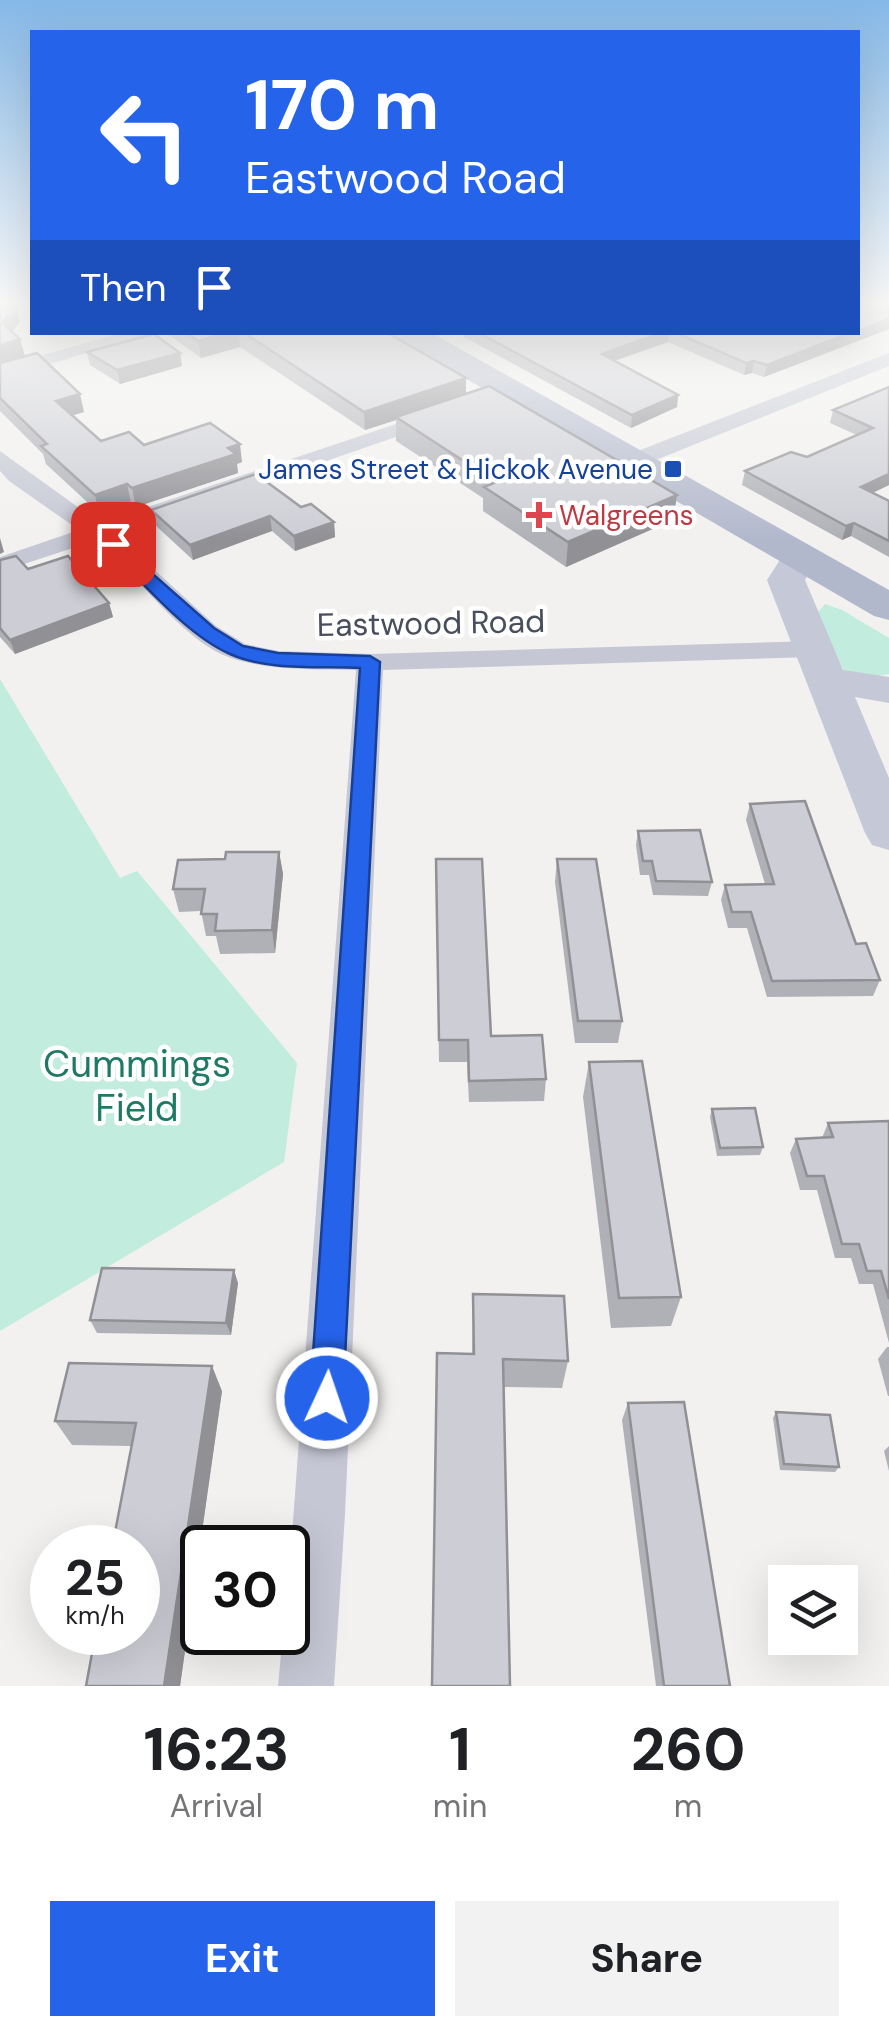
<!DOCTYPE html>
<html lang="en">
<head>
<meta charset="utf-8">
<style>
  body { margin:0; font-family:"DM Sans",sans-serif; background:#f2f2f2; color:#202124; height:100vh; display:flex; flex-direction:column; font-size:38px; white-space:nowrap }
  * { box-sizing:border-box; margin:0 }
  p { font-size:32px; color:#757577 }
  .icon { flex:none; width:55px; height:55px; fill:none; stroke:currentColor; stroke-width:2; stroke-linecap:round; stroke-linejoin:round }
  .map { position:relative; height:1686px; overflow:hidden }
  .details { display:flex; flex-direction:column; background:#fff; flex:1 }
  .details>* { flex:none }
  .top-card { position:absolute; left:30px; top:30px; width:830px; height:305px; border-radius:0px; box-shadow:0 10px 40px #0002; background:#2563eb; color:#fff; overflow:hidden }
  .tools { position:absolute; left:768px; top:1565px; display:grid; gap:20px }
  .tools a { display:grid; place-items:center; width:90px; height:90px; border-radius:0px; background:#fff; box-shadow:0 10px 40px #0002; font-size:50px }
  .speed { position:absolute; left:30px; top:1525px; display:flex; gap:20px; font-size:50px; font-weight:700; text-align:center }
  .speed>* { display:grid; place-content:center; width:130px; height:130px; border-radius:50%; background:#fff; box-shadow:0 10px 40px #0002; line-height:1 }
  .speed small { font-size:25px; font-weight:400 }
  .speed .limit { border:5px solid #111; border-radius:15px; background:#fff; color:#111 }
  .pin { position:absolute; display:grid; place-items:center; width:85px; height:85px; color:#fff; margin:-42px; border-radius:20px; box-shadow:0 5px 15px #0006 }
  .me { position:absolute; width:110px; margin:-55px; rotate:3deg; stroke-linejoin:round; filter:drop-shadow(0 0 8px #0008) }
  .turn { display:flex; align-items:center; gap:35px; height:210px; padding:0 50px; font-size:45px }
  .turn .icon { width:130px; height:130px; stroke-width:2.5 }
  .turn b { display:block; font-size:70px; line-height:85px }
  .then { display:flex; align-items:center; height:95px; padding:0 50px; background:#0003; gap:20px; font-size:38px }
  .eta { display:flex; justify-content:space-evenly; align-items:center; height:170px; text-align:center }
  .eta b { font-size:60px; font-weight:700; line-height:70px }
  .action { display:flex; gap:20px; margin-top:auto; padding:20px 50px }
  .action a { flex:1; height:115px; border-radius:0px; background:#2563eb; color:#fff; font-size:40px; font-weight:700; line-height:115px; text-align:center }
  .action a+a { background:#f2f2f2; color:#202124 }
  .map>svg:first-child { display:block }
  .green { fill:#c2ecde }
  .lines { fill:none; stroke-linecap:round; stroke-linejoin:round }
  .street { fill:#c5c8d4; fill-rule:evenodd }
  .secondary { fill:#c4c8d7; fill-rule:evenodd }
  .primary { fill:#b2b8cc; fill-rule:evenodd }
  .wall { fill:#b0b1b7 }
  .shaded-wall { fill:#909095 }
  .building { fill:#cdced5; stroke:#909095; stroke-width:2.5 }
  .route { fill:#2563eb; stroke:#184099; stroke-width:2.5 }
  .transit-dot { fill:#1a4fb4; stroke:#fff; stroke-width:4 }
  .health-dot { fill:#e0444e; stroke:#fff; stroke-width:4 }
  .labels { text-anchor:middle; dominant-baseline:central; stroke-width:9; stroke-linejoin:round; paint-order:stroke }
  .far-transit-label { font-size:28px; fill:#164399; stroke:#fff; text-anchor:end }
  .far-health-label { font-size:28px; fill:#be3a42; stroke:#fff; text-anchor:start }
  .street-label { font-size:32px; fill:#494e5c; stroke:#fff }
  .near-park-label { font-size:38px; fill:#1e7965; stroke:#fff }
</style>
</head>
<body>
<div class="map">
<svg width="889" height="1686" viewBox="0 0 889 1686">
  <rect width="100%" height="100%" fill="#f2f1f0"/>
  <g class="green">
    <polygon points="825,604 842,610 889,638 889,674 868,678 845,673 817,613"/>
    <polygon points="0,679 120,878 137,871 297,1063 284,1162 0,1331"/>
  </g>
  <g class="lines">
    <g class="street">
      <polygon points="125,332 157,332 0,379 0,367"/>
      <polygon points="889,353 889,366 641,466 625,466 622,461 625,456"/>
      <path d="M435 411 442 413 445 417 442 421 115 534 216 626 245 644 278 651 370 654 812 641 826 649 812 657 383 670 345 1514 334 1686H278L283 1632H288V1589L356 670C315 669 270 671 231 658 181 641 138 573 94 541L0 572V557L79 530 9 481 0 471V451L100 523Z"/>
    </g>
    <polygon class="secondary" points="800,546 813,549 818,557 805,580 843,670 889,677 889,703 855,697 889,778 889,850 872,845 865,833 767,580 787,549"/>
    <polygon class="primary" points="392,332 430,332 889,590 889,620 874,616 396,338"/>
  </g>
  <g class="wall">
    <polygon points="0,303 20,321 12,332 25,356 84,412 73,415 101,441 144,445 242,462 237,464 238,473 136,507 131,503 99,513 46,464 43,454 0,411"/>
    <polygon points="889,303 889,329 764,377 752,373 744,375 668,342 615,361 678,395 677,407 631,428 464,337 464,332 858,332"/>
    <polygon points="165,332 386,332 466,394 677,495 673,520 566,567 483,511 483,498 396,441 396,420 365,430 240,347 201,358"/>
    <polygon points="87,352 180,353 182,366 120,384 90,365"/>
    <polygon points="889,387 889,485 873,493 889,501 889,557 851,536 842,540 742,485 745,471 807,457 857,435 830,423 833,410"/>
    <polygon points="301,507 334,522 335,537 295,551 272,531 193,560 154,524 151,510"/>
    <polygon points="0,560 28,569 109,603 113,617 15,654 0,637"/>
    <polygon points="750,804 856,944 880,980 873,996 767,997 747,928 728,928 721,900 725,885 765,884 746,820"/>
    <polygon points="638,831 712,882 708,896 653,895 649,875 640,875 636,845"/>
    <polygon points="279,852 283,874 275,953 220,954 216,936 206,936 201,911 179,912 173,889 225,859"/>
    <polygon points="436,859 491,1036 546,1079 544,1101 469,1102 467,1062 439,1062"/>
    <polygon points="557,859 622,1021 618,1043 575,1043 555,882"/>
    <polygon points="589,1062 681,1297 671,1326 611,1328 583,1097"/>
    <polygon points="712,1109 763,1147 760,1155 717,1156 710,1117"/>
    <polygon points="889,1121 889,1343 873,1284 859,1284 851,1258 835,1258 817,1190 800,1190 790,1153 796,1139 822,1138 828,1123"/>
    <polygon points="238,1283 231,1335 97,1333 90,1320"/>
    <polygon points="473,1294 568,1361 562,1388 503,1387 472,1354"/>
    <polygon points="887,1347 889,1347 889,1396 888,1396 878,1359"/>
    <polygon points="222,1391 180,1686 86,1686 131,1446 72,1445 55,1421"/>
    <polygon points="628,1403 730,1686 656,1686 622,1420"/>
    <polygon points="776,1412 839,1467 835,1472 780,1470 773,1418"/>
    <polygon points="889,1446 889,1471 884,1451"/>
  </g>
  <g class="shaded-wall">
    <polygon points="16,305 20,321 6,340 2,323"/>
    <polygon points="889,319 889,329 764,377 767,365 853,332 858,332 858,331"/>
    <polygon points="228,332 239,332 240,347 201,358 198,341"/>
    <polygon points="664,332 669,332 668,342 601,365 602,354"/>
    <polygon points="20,339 25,356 0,364 0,345"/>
    <polygon points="180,353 182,366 120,384 117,370"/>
    <polygon points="754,361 752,373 744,375 746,363"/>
    <polygon points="466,378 466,396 396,417 396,420 365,430 364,412"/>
    <polygon points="80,394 84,412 61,419 56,401"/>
    <polygon points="678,395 677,407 631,428 632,415"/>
    <polygon points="240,444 242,462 237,464 238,473 136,507 132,488"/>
    <polygon points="889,474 889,485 857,500 861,487"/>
    <polygon points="127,484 131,503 99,513 95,495"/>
    <polygon points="677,495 673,520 566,567 568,542"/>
    <polygon points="270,516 272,531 193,560 190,545"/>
    <polygon points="334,522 335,537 295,551 294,536"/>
    <polygon points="854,523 851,536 842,540 846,526"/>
    <polygon points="0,538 4,552 0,554"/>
    <polygon points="109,603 113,617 15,654 10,640"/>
    <polygon points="279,852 283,874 275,953 272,930"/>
    <polygon points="234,1270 238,1283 231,1335 226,1323"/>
    <polygon points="212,1366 222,1391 180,1686 164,1686"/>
  </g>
  <g class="building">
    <polygon points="0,303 16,305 2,323 20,339 0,345"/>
    <polygon points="858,303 889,303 889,319 858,331"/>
    <polygon points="186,332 228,332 198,341"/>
    <polygon points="243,332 386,332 466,378 364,412"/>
    <polygon points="477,332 664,332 602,354 678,395 632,415"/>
    <polygon points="674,332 853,332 767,365 754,361 746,363"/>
    <polygon points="154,334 180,353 117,370 87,352"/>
    <polygon points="37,353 80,394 56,401 101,441 129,432 144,445 210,423 240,444 228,448 236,454 132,488 127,484 95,495 41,446 47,444 0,398 0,363"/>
    <polygon points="489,386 677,495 568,542 484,487 496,482 396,417"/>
    <polygon points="889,387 889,474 861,487 889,501 889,541 854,523 846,526 745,471 791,452 807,457 873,428 833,410"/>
    <polygon points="256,474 301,507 311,504 334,522 294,536 270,516 190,545 151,510"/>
    <polygon points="16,556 28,569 68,556 109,603 10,640 0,628 0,560"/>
    <polygon points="805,801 856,944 866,943 880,980 772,981 751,912 732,912 725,885 774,884 750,804"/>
    <polygon points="700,830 712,882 656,881 652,861 643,861 638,831"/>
    <polygon points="226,852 279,852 272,930 215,931 217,914 201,914 205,889 173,889 178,860 225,859"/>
    <polygon points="436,859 482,859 491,1036 542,1035 546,1079 469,1081 468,1040 439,1040"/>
    <polygon points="557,859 596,859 622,1021 578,1021"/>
    <polygon points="642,1061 681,1297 619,1298 589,1062"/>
    <polygon points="755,1108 763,1147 720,1148 712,1109"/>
    <polygon points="889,1121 889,1299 881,1271 867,1271 859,1244 842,1244 824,1176 807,1176 796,1139 833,1137 828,1123"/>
    <polygon points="102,1268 234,1270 226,1323 90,1320"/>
    <polygon points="473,1294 564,1296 568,1361 503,1359 510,1686 432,1686 437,1353 474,1354"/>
    <polygon points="69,1363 212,1366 164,1686 86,1686 96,1632 138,1632 138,1548 112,1548 136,1423 55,1421"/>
    <polygon points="684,1402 730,1686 664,1686 628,1403"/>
    <polygon points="776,1412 830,1415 839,1467 784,1464"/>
  </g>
  <linearGradient id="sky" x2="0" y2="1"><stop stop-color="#85b8e7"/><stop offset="0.56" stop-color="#f9f9f8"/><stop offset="1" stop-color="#f9f9f8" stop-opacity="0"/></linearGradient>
  <rect width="889" height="540" fill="url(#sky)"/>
  <path class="route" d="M113 539 214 628 243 646 278 653 370 656 380 662 343 1398 339 1410 327 1415 315 1410 310 1398 360 668C319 666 268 671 230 654 186 635 142 581 107 548L105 544Z"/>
  <rect class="transit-dot" x="663" y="459" width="20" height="20" rx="5"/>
  <path class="health-dot" d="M534 500h10v10h10v10h-10v10h-10v-10h-10v-10h10z"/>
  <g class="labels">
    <g class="far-transit-label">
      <text x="653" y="469">James Street &amp; Hickok Avenue</text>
    </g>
    <g class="far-health-label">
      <text x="559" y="515">Walgreens</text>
    </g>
    <g class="street-label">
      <text transform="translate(431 623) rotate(-1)">Eastwood Road</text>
    </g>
    <g class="near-park-label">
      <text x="137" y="1064">Cummings<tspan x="137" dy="44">Field</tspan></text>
    </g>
  </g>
</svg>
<div class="tools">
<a><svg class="icon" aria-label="layers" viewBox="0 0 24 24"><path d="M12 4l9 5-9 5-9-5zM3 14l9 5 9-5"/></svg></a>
</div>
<div class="speed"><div>25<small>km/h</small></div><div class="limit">30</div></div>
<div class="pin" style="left:113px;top:544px;background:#d93025"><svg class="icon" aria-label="arrive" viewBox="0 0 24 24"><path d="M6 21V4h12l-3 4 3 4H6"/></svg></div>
<svg class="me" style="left:327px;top:1398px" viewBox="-20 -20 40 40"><circle r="17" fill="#2563eb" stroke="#fff" stroke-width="3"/><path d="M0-11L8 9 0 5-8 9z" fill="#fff"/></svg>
<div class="top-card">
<div class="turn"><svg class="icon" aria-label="left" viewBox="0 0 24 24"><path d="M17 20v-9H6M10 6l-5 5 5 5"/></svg><div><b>170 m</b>Eastwood Road</div></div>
<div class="then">Then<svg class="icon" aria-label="arrive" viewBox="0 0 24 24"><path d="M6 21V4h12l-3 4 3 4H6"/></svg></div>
</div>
</div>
<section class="details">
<div class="eta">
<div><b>16:23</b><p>Arrival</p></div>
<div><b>1</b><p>min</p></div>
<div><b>260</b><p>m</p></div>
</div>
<div class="action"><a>Exit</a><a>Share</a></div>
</section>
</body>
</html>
